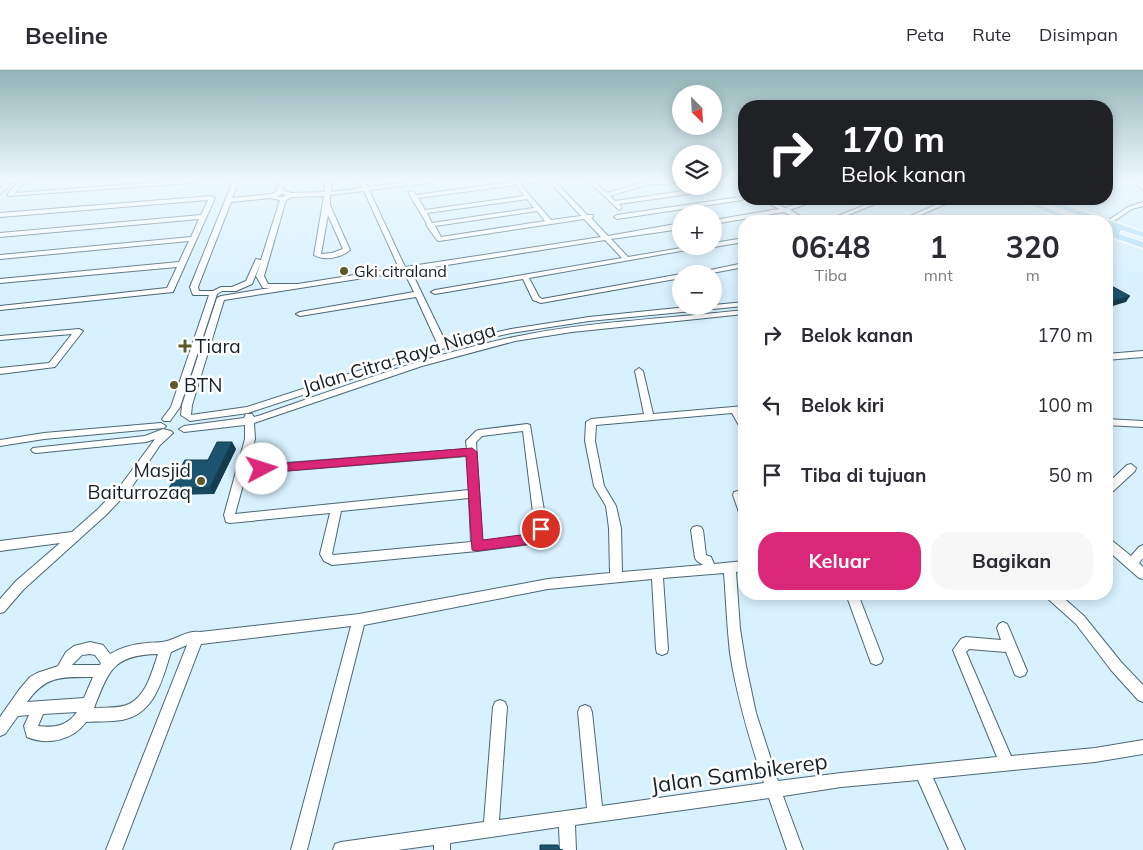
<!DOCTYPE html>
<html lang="id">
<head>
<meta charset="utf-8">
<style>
  body { margin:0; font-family:Mulish,sans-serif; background:#f7f7f7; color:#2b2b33; height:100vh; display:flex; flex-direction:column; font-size:19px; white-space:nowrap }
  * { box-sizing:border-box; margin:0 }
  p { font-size:16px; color:#7c7c81 }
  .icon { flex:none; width:28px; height:28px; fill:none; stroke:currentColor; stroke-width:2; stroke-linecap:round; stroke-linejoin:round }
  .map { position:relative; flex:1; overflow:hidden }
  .drawer { position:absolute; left:738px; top:145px; width:375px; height:385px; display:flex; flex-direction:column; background:#fff; border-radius:20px; box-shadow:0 2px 12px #0003 }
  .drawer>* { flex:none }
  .guide { position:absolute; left:738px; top:30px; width:375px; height:105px; border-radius:20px; box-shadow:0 2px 12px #0003; background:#202124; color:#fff; overflow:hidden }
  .needle { width:32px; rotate:156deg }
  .controls { position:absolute; left:672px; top:15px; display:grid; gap:10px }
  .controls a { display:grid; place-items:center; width:50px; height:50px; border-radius:50%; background:#fff; box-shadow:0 2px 12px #0003; font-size:25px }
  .pin { position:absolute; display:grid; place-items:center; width:42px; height:42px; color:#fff; margin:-21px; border:2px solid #fff; border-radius:50%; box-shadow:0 1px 5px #0007 }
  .me { position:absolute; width:55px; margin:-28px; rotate:85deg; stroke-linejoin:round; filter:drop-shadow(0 0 4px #0008) }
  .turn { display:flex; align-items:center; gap:18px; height:105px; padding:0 20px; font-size:22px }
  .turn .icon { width:65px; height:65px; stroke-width:2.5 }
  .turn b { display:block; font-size:35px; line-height:42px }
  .eta { display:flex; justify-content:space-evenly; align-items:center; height:85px; text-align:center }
  .eta b { font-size:30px; font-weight:700; line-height:35px }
  .cta { display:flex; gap:10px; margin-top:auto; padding:10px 20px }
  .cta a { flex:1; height:58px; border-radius:20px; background:#db2777; color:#fff; font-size:20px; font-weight:700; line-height:58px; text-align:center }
  .cta a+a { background:#f7f7f7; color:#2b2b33 }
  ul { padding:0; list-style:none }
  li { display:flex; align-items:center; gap:15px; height:70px; padding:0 20px }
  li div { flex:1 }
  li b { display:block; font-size:19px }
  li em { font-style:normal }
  header { display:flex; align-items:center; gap:30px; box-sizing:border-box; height:70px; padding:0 25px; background:#fff; border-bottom:1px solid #e1e1e2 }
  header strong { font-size:24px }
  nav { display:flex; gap:28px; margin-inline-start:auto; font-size:18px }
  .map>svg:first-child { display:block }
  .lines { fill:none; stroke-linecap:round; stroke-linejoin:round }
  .minor-casing { stroke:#4b6776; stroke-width:2 }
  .major-casing { stroke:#fff; stroke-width:3 }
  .minor { fill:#fff; fill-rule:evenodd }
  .major { fill:#b0ddf5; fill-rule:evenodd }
  .wall { fill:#18485f }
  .shaded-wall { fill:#143b4e }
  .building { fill:#1c546f; stroke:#143b4e }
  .route { fill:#db2777; stroke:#8e194d }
  .poi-dot { fill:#5d5b28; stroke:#fff; stroke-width:2 }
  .labels { text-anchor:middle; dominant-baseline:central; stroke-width:5; stroke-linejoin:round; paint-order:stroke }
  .far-poi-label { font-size:16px; fill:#162228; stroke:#fff; text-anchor:start }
  .poi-label { font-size:19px; fill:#162228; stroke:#fff; text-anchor:start }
  .street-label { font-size:19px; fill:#162228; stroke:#fff }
  .near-street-label { font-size:22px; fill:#162228; stroke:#fff }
</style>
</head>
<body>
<header>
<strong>Beeline</strong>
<nav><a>Peta</a><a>Rute</a><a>Disimpan</a></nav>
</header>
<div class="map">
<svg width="1143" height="780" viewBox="0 0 1143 780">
  <rect width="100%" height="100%" fill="#d8f1ff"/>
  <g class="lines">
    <defs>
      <g id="minor">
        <polygon points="8,111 14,111 0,124 0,119"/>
        <polygon points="23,111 30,111 20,116 15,123 173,111 195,111 192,113 8,126 7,125 16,114"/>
        <path d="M233 111H239L232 128 272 124 276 122 280 111H286L283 120 291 123 325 122V111H331V122L362 118 359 111H365L368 117 417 111H432L429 113 369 120 405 197 601 167 584 149 439 171 437 170 426 155 427 154 408 122 413 121 416 125 517 111 551 150 581 146 549 111H555L587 145H593V147L591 148 608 166 681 153V159L611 169 628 187 693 176H709L529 208 539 227 542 229 681 204V208L541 233 533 230 523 209 435 224 431 222 435 220 622 188 605 170 409 201 413 205 446 273 511 259 589 247 697 236H714V235L744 232V236L589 251 511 263 445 278 248 343 190 351 181 345 182 335 217 228 221 226 270 218H263L256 206 261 192 252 214 236 221H222L217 224 180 337 170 351H164L162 349 171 337 209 225H193L190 217ZM516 115 524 126 425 140 418 128ZM364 121 399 198 298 214H268L264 206 286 130 292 127 324 126 314 185C324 191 341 188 350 180L330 135V125ZM282 124 286 125 282 127H277ZM270 128 280 130 261 190 256 189 246 211 232 217H221L213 221H199L198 217 231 132ZM527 129 534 138 432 153 427 143ZM537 141 545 151 441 167 435 156ZM328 145 343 179 332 183 321 184ZM402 202 406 206 414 222 300 242 296 244 300 246 416 227 438 275 247 337 191 345 192 335 224 230Z"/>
        <polygon points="528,111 541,111 525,115 522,113"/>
        <polygon points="588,111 594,111 607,123 648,111 680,111 677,113 646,115 610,126 615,131 710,117 713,119 710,121 619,134 622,138 619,140"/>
        <polygon points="730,111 737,111 744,115 744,119"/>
        <polygon points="1143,112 1143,120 1138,116"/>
        <polygon points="212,126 215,128 173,222 0,240 0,236 167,218 177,197 0,213 0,209 179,192 189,171 0,189 0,185 191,167 199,149 0,167 0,163 201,145 208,130 0,147 0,143"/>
        <polygon points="740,127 742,128 742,130 617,149 614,147 617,145"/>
        <polygon points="760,129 767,129 785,138 812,129 820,129 790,140 810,151 803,151 784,142 714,154 714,150 779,139"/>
        <polygon points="880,129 888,129 833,151 825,151"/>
        <polygon points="949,129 957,129 907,151 899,151"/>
        <polygon points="1143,132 1143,136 1132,139 1111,153 1106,153 1107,151 1128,137"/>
        <polygon points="744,168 744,172 714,177 712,176 714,176 714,173"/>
        <polygon points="744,193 744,197 707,204 691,204"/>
        <path d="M744 240V244L572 262 515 271 422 296 254 353 255 369 248 396 467 379 466 371 476 361 479 360 527 354 530 355 547 459 543 467 530 474 477 481 332 495 324 491 320 484 330 443 230 453 226 452 224 445 245 369V355L184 362 179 359 184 356 244 348 246 344H252L254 347 261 345C344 317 427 285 514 267 589 251 667 249 744 240ZM523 361 535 459 528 465 482 471 476 372 482 366ZM467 386 469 420 235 444 246 404ZM469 428 471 472 333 485 332 484 341 441Z"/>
        <polygon points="79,259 83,261 55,297 0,304 0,298 49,293 72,264 0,270 0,266"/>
        <polygon points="1143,281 1143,287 1106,290 1106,284"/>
        <path d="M639 298 643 301 653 344 744 336V342H741L744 348V360L741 359 732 343 596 355 595 371 604 416 616 436 621 458 622 502 703 495 697 491 695 488 691 460 693 457 697 456 701 457 703 460 706 485 711 487 714 494 744 491V501L736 502 740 559 746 596 756 643 778 711 841 703 997 687 953 580 961 569 966 567 1001 570 997 558 999 554 1003 552 1007 554 1009 558 1027 601 1025 605 1020 607 1015 605 1006 582 969 579 966 582 1011 686 1095 678 1143 670V684L1095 692 933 708 965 780H949L918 710 841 717 783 726 803 780H787L769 728 575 755 576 780H560L559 757 450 773V780H434V775L398 780H333L335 774 341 772 484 752 493 637 495 632 500 630 505 632 507 637 499 750 587 738 578 642 580 637 585 635 590 637 592 642 602 736 764 713C750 671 737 628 730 583 727 556 726 530 724 503L663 508 668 579 667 583 662 585 657 583 656 579 652 509 548 519 364 555 307 780H291L351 556 201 574 122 780H106L187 575 171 582C162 610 155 644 122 650 110 652 98 651 86 652 73 670 48 676 27 667L24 656 29 645 18 646 5 664 0 666V647L19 620 30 607 37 603 58 596 66 582 74 576 90 572 103 575 110 584C122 577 134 574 147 573 154 572 161 573 167 571 177 568 189 560 200 562L359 544 548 509 610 503 609 458 606 436 594 416 585 371 586 352 591 349 644 344 635 301ZM90 584 95 585 101 593 100 595H72L82 585ZM158 584C152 601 147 625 129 634 119 639 105 637 94 638 109 600 113 585 158 584ZM93 607 84 628 27 632C46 605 62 607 93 607ZM77 642C67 656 55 658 38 656L43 644Z"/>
        <polygon points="1106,349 1143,351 1143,357 1106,355"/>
        <polygon points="161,353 166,356 164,358 44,369 0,376 0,370 44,363"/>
        <polygon points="163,359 171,361 173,363 160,375 129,421 106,445 24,519 4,542 0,543 0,529 16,511 60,473 0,481 0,471 72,462 98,439 121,415 155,369 146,372 36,383 33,382 31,380 33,378 145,366"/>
        <polygon points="1131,394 1136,398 1135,401 1110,424 1106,425 1106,415 1127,395"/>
        <polygon points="738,421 742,422 744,426 744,446 740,445 733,425 734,422"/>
        <polygon points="1106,468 1110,469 1131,486 1139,477 1143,475 1143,488 1139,493 1143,497 1143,509 1139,508 1106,479"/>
        <polygon points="846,524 858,524 883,589 881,593 876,595 871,593"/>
        <polygon points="1045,524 1059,524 1084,546 1121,592 1143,615 1143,632 1138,630 1111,600 1076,554 1047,528"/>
      </g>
      <g id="major">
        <polygon points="1015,129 1025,129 1080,151 1069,151"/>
        <polygon points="1035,129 1046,129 1143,162 1143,167 1121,160 1119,164 1143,172 1143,178 1106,165 1106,160 1114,159 1106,155 1106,151 1086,151 1086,148"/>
      </g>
    </defs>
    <use href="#minor" class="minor-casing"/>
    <use href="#major" class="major-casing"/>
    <use href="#minor" class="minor"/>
    <use href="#major" class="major"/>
  </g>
  <polygon class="wall" points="232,372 236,379 214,424 174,425 169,418"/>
  <g class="shaded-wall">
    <polygon points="1130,226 1126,232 1106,238 1106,233"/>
    <polygon points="232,372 236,379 214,424 210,418"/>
  </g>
  <g class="building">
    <polygon points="986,146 1000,151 974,151"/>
    <polygon points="1106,213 1130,226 1106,233"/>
    <polygon points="217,372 232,372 210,418 169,418 185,390 208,390"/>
    <polygon points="540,775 558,775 559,779 563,780 540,780"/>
  </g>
  <linearGradient id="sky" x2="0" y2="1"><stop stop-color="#93b4b7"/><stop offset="0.5" stop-color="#edf9ff"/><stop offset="1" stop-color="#edf9ff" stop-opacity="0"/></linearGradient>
  <rect width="1143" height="220" fill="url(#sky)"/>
  <polygon class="route" points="472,378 477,382 483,470 528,464 541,454 547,459 543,468 530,474 477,481 472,480 466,386 262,403 256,399 262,395"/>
  <g class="poi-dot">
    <circle cx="344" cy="201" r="5"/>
    <path d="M182.5 268.5h5v5h5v5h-5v5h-5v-5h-5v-5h5z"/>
    <circle cx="174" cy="315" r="5"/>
    <circle cx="201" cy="411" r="5"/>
  </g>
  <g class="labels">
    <g class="far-poi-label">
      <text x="354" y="201">Gki citraland</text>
    </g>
    <g class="poi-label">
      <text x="195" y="276">Tiara</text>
      <text x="184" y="315">BTN</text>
      <text x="191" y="400" text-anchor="end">Masjid<tspan x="191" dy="22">Baiturrozaq</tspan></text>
    </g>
    <g class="street-label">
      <text transform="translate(399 288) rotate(-17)">Jalan Citra Raya Niaga</text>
    </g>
    <g class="near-street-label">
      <text transform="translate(739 703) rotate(-8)">Jalan Sambikerep</text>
    </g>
  </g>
</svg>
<div class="controls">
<a><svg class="needle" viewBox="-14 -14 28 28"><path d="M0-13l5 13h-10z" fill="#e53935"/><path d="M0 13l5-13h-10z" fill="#7c7c81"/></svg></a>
<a><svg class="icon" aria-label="layers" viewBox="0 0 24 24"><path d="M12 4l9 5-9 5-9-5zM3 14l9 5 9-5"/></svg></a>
<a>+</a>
<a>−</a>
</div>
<div class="pin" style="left:541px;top:459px;background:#d93025"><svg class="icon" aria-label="arrive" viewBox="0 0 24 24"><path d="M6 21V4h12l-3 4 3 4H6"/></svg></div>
<svg class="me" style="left:262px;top:399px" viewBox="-20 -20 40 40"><circle r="19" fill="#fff"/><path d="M0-13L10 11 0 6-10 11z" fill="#db2777"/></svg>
<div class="guide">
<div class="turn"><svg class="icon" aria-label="right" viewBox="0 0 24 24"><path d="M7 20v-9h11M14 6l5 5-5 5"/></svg><div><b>170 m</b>Belok kanan</div></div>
</div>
<section class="drawer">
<div class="eta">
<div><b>06:48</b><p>Tiba</p></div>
<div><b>1</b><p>mnt</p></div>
<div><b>320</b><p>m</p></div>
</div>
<ul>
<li><svg class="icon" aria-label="right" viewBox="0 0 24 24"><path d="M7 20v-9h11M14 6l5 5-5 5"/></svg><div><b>Belok kanan</b></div><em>170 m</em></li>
<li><svg class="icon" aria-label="left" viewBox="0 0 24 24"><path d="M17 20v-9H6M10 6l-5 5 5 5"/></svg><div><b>Belok kiri</b></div><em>100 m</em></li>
<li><svg class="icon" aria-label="arrive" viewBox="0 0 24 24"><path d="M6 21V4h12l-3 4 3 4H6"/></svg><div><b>Tiba di tujuan</b></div><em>50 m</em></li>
</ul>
<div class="cta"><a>Keluar</a><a>Bagikan</a></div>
</section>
</div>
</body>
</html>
